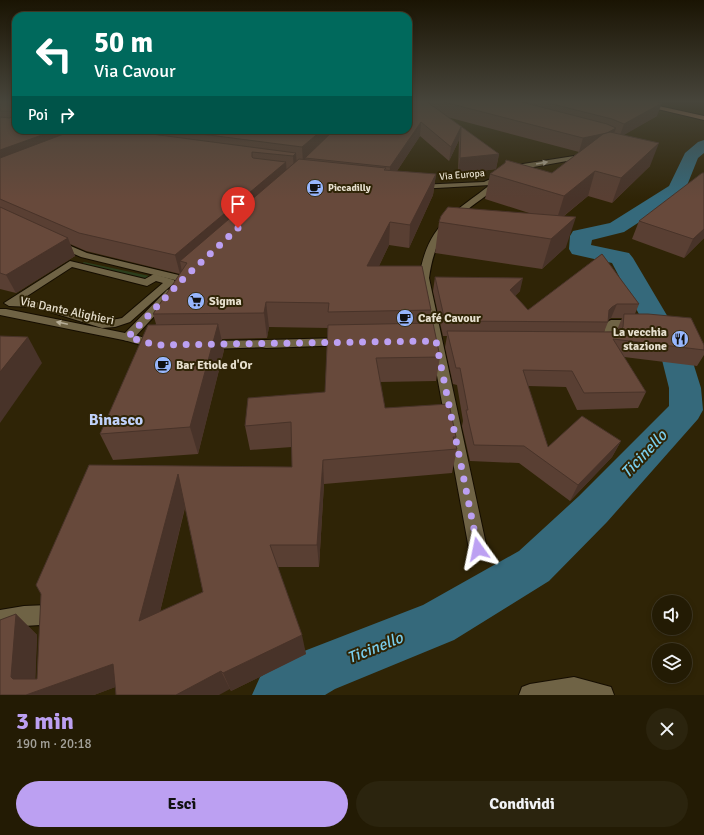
<!DOCTYPE html>
<html lang="it">
<head>
<meta charset="utf-8">
<style>
  body { margin:0; font-family:Signika,sans-serif; background:#2b240e; color:#f1f3f6; height:100vh; display:flex; flex-direction:column; font-size:15px; white-space:nowrap }
  * { box-sizing:border-box; margin:0 }
  p { font-size:13px; color:#a3a19a }
  .icon { flex:none; width:22px; height:22px; fill:none; stroke:currentColor; stroke-width:2; stroke-linecap:round; stroke-linejoin:round }
  .map { position:relative; height:695px; overflow:hidden }
  .details { display:flex; flex-direction:column; background:#231b04; flex:1 }
  .details>* { flex:none }
  .top-card { position:absolute; left:12px; top:12px; width:400px; height:122px; border-radius:12px; box-shadow:0 2px 6px #0003,0 0 0 1px #403926; background:#00695c; color:#fff; overflow:hidden }
  .controls { position:absolute; left:652px; top:595px; display:grid; gap:8px }
  .controls a { display:grid; place-items:center; width:40px; height:40px; border-radius:50%; background:#231b04; box-shadow:0 2px 6px #0003,0 0 0 1px #403926; font-size:20px }
  .pin { position:absolute; display:grid; place-items:center; width:34px; height:34px; color:#fff; margin:-41px -17px; border-radius:50% 50% 50% 0; rotate:-45deg; box-shadow:0 0 4px #0007 }
  .pin .icon { rotate:45deg }
  .me { position:absolute; width:44px; margin:-22px; rotate:348deg; stroke-linejoin:round; filter:drop-shadow(0 0 3px #0008) }
  .turn { display:flex; align-items:center; gap:14px; height:84px; padding:0 16px; font-size:18px }
  .turn .icon { width:52px; height:52px; stroke-width:2.5 }
  .turn b { display:block; font-size:28px; line-height:34px }
  .then { display:flex; align-items:center; height:38px; padding:0 16px; background:#0003; gap:8px; font-size:15px }
  .round { display:grid; place-items:center; flex:none; width:42px; height:42px; border-radius:21px; background:#2b240e }
  .overview { display:flex; align-items:center; justify-content:space-between; height:68px; padding:0 16px }
  h1 { font-size:24px; font-weight:700; line-height:30px; color:#bca0f2 }
  .action { display:flex; gap:8px; margin-top:auto; padding:8px 16px }
  .action a { flex:1; height:46px; border-radius:24px; background:#bca0f2; color:#111; font-size:16px; font-weight:700; line-height:46px; text-align:center }
  .action a+a { background:#2b240e; color:#f1f3f6 }
  .map>svg:first-child { display:block }
  .green { fill:#2c3e1c }
  .lines { fill:none; stroke-linecap:round; stroke-linejoin:round }
  .canal { fill:#35697b; fill-rule:evenodd }
  .pedestrian-casing { stroke:#150d00; stroke-width:2 }
  .minor-casing { stroke:#150d00; stroke-width:2 }
  .tertiary-casing { stroke:#150d00; stroke-width:2 }
  .primary-casing { stroke:#150d00; stroke-width:2 }
  .pedestrian { fill:#6f6345; fill-rule:evenodd }
  .minor { fill:#6f6345; fill-rule:evenodd }
  .tertiary { fill:#6f6345; fill-rule:evenodd }
  .primary { fill:#aa7556; fill-rule:evenodd }
  .wall { fill:#593f33; fill-rule:evenodd }
  .shaded-wall { fill:#483329 }
  .building { fill:#67493b; stroke:#483329; fill-rule:evenodd }
  .oneway { fill:#b7ae98 }
  .route { stroke:#bca0f2; stroke-width:7; stroke-dasharray:0 12.6 }
  .labels { text-anchor:middle; dominant-baseline:central; stroke-width:4; stroke-linejoin:round; paint-order:stroke }
  .far-street-label { font-size:10px; fill:#e7e0cf; stroke:#2f2406 }
  .far-poi-label { font-size:10px; font-weight:bold; fill:#e7e0cf; stroke:#2f2406; text-anchor:start }
  .poi-label { font-size:12px; font-weight:bold; fill:#e7e0cf; stroke:#2f2406; text-anchor:start }
  .street-label { font-size:12px; fill:#e7e0cf; stroke:#2f2406 }
  .district-label { font-size:16px; font-weight:bold; fill:#c0d2fb; stroke:#2f2406 }
  .near-water-label { font-size:16px; font-style:italic; fill:#79cdec; stroke:#2f2406 }
</style>
</head>
<body>
<div class="map">
<svg width="704" height="695" viewBox="0 0 704 695">
  <rect width="100%" height="100%" fill="#2f2406"/>
  <polygon class="green" points="84,262 154,277 147,283 78,266"/>
  <g class="lines">
    <polygon class="canal" points="704,140 704,153 698,158 684,193 624,232 592,240 591,245 629,253 633,258 691,356 701,388 703,410 698,419 607,522 549,581 454,640 335,689 325,695 252,695 260,677 299,653 423,605 519,551 579,496 669,406 669,388 661,356 612,263 572,254 569,249 570,236 573,231 610,223 669,186 685,153 698,142"/>
    <defs>
      <g id="pedestrian">
        <path d="M70 261 145 279 154 274 174 280 175 282 130 322 115 327 102 328 34 307 9 306 4 303ZM72 267 147 286 156 281 163 283 122 318C90 326 54 301 21 300Z"/>
        <polygon points="611,320 636,320 640,322 642,324 640,326 616,328 615,342 613,345 605,345 603,342 605,324 607,322"/>
        <polygon points="128,333 159,342 161,345 159,348 155,349 124,340 122,337 124,334"/>
        <polygon points="266,340 270,341 272,344 270,347 208,349 204,348 202,345 204,342 208,341"/>
      </g>
      <g id="minor">
        <path d="M587 154 589 155V157L528 168 501 181 499 186C460 216 436 225 429 278L487 549 484 555 478 557 472 555 469 549 419 278C427 226 451 215 490 185L418 189 414 187 418 185 484 182 523 164Z"/>
        <polygon points="59,241 87,253 187,277 188,279 183,282 81,257 56,246 54,244"/>
        <polygon points="342,338 346,339 348,342 346,345 266,348 262,347 260,344 262,341 266,340"/>
        <polygon points="574,677 611,687 614,695 519,695 522,687 530,684"/>
      </g>
      <g id="tertiary">
        <polygon points="171,289 176,292 175,294 132,340 128,341 0,315 0,309 6,309 125,333 167,290"/>
        <polygon points="49,605 56,608 59,615 55,629 48,632 41,629 40,625 24,626 0,630 0,610 24,606"/>
      </g>
      <polygon id="primary" points="624,101 636,101 704,116 704,120"/>
    </defs>
    <use href="#pedestrian" class="pedestrian-casing"/>
    <use href="#minor" class="minor-casing"/>
    <use href="#tertiary" class="tertiary-casing"/>
    <use href="#primary" class="primary-casing"/>
    <use href="#pedestrian" class="pedestrian"/>
    <use href="#minor" class="minor"/>
    <use href="#tertiary" class="tertiary"/>
    <use href="#primary" class="primary"/>
  </g>
  <g class="wall">
    <path d="M0 101H16V130H408V101H654L657 116 623 135 650 166 612 203 588 196 564 216 566 247 542 269 435 253 439 222 529 213 485 199 490 174 552 173 579 152 447 117 499 154 496 169 458 174 459 140 449 161 420 136 397 171 436 174 433 195 409 248 389 245 379 266 431 310 430 323 440 357 436 381 380 382 385 408 456 437 455 443 457 449 452 473 324 484 319 567H278L306 654 231 691 230 689 115 687 94 695H0L16 614 37 635 35 679H37L89 465 292 467V447L250 450 245 426 325 392 328 328 269 327 267 338 222 339 224 350 198 454 113 460 100 434 156 324 153 314 180 274 86 251 70 244 75 256 16 293 0 289ZM185 507 203 592 160 612 185 508Z"/>
    <polygon points="639,221 704,238 684,258 632,239"/>
    <path d="M602 254 639 304 635 314 704 345V355L697 366 624 357 646 392 638 408 577 410 566 387 528 386 548 447 621 441 612 457 570 501 519 463 470 461 462 426 463 421 457 385 453 384 445 347 447 336H443L433 291 435 277 520 291 515 296 528 310ZM611 318H622L617 330V331L604 332 608 322V320Z"/>
  </g>
  <g class="shaded-wall">
    <polygon points="662,103 657,116 619,138 624,124"/>
    <polygon points="421,122 420,136 389,183 390,167"/>
    <polygon points="461,127 459,140 449,161 451,147"/>
    <polygon points="616,128 611,142 579,152 583,138"/>
    <polygon points="56,130 67,130 70,141 0,167 0,150"/>
    <polygon points="322,130 337,130 305,158 305,160 303,162 302,147"/>
    <polygon points="659,143 650,166 612,203 621,178"/>
    <polygon points="296,153 297,168 294,171 293,156"/>
    <polygon points="499,154 496,169 458,174 460,158"/>
    <polygon points="286,162 287,177 180,261 182,272 180,274 175,255"/>
    <polygon points="595,171 588,196 556,222 564,196"/>
    <polygon points="436,174 433,195 409,248 410,225"/>
    <polygon points="576,217 566,247 542,269 551,239"/>
    <polygon points="390,222 389,245 367,291 367,266"/>
    <polygon points="704,229 704,238 684,258 693,239"/>
    <polygon points="68,238 75,256 16,293 6,275"/>
    <polygon points="523,278 520,291 506,304 510,290"/>
    <polygon points="266,302 269,327 267,338 264,313"/>
    <polygon points="617,304 611,318 606,321 609,310 612,307"/>
    <polygon points="218,324 224,350 198,454 190,427"/>
    <polygon points="28,337 42,363 0,423 0,372"/>
    <polygon points="621,441 612,457 570,501 578,485"/>
    <polygon points="323,460 324,484 319,567 317,545"/>
    <polygon points="178,474 187,498 153,641 139,621"/>
    <polygon points="16,614 37,635 35,692 113,664 129,682 94,695 26,695 11,677"/>
    <polygon points="302,635 306,654 231,691 223,673"/>
    <polygon points="221,671 230,689 219,695 176,695"/>
  </g>
  <g class="building">
    <polygon points="0,101 16,101 16,130 56,130 0,150 0,117 10,118 12,116 11,111 0,111"/>
    <polygon points="408,101 426,101 499,154 460,158 461,127 451,147 421,122 390,167 305,158 334,130 408,130"/>
    <polygon points="440,101 518,101 607,124 616,128 607,133 583,138"/>
    <polygon points="540,101 654,101 662,103 624,124 612,119"/>
    <polygon points="69,130 121,130 296,153 293,156 252,152 252,157 253,158 286,162 175,255 79,233 0,199 0,158 69,132"/>
    <polygon points="170,130 322,130 302,147"/>
    <polygon points="610,132 659,143 621,178 595,171 564,196 490,174 505,163 506,160 552,173 603,134"/>
    <polygon points="299,159 386,168 384,170 436,174 410,225 390,222 367,266 422,266 431,310 328,312 329,303 266,302 264,313 153,314 187,263 180,261"/>
    <polygon points="702,173 704,173 704,229 693,239 639,221"/>
    <polygon points="0,207 68,238 6,275 0,273"/>
    <polygon points="448,207 576,217 551,239 439,222 441,216"/>
    <polygon points="602,254 639,304 617,304 612,307 609,310 608,322 445,321 435,277 523,278 510,290 528,310"/>
    <polygon points="624,314 648,314 691,318 704,345 704,350 613,339 646,392 584,393 572,371 523,370 548,447 582,416 621,441 578,485 524,446 474,445 466,410 468,410 460,368 456,368 447,331 616,332 620,331 623,327"/>
    <path d="M433 323 440 357 376 358 385 408 449 404 456 437H453L457 449 323 460 317 545H270L302 635 223 673 221 671 176 695H116L113 664 26 695H0V620L16 614 11 677 13 679H37L41 594 36 585 89 465 292 467 291 422 245 426 248 398 325 392 328 325ZM178 474 203 592 139 621Z"/>
    <polygon points="218,324 190,427 100,434 148,325"/>
    <polygon points="0,336 28,337 0,372"/>
  </g>
  <defs><path id="oneway-solid" d="M-6-.8H1V-3.2L6.5 0L1 3.2V.8H-6Z"/></defs>
  <g class="oneway">
    <use href="#oneway-solid" transform="translate(542 163) rotate(-10)"/>
    <use href="#oneway-solid" transform="translate(62 323) rotate(-168)"/>
  </g>
  <linearGradient id="sky" x2="0" y2="1"><stop stop-color="#1a1403"/><stop offset="0.51" stop-color="#47453b"/><stop offset="1" stop-color="#47453b" stop-opacity="0"/></linearGradient>
  <rect width="704" height="199" fill="url(#sky)"/>
  <g class="lines">
    <polyline class="route" points="238,228 183,279 128,337 156,345 436,341 478,549"/>
  </g>
  <defs>
    <symbol id="cafe-disc" viewBox="-11 -11 22 22"><circle r="9.5" fill="#97b6fd" stroke="#2f2406"/><path d="M-5.5-4.5H6V0H3Q3 3.5 0 3.5H-2.5Q-5.5 3.5-5.5 0ZM3-3.2v2h1.7v-2ZM-6 4.5H4V6H-6Z" fill="#111"/></symbol>
    <symbol id="supermarket-disc" viewBox="-11 -11 22 22"><circle r="9.5" fill="#97b6fd" stroke="#2f2406"/><path d="M-6-5.5h2.5l.6 2H6L4.5 2H-2.5L-4.4-4H-6ZM-1.5 3.2a1.3 1.3 0 1 0 .1 0ZM3 3.2a1.3 1.3 0 1 0 .1 0Z" fill="#111"/></symbol>
    <symbol id="restaurant-disc" viewBox="-11 -11 22 22"><circle r="9.5" fill="#97b6fd" stroke="#2f2406"/><path d="M-5-6h1v4h1v-4h1v4h1v-4h1v5L-1.5 .5V6h-2V.5L-5-1ZM5-6V6H3V1.5H1.5Q1.5-4 5-6Z" fill="#111"/></symbol>
  </defs>
  <g fill-rule="evenodd">
    <use href="#cafe-disc" x="305" y="178" width="20" height="20"/>
    <use href="#supermarket-disc" x="186" y="291" width="20" height="20"/>
    <use href="#cafe-disc" x="395" y="308" width="20" height="20"/>
    <use href="#restaurant-disc" x="670" y="329" width="20" height="20"/>
    <use href="#cafe-disc" x="153" y="355" width="20" height="20"/>
  </g>
  <g class="labels">
    <g class="far-street-label">
      <text transform="translate(462 175) rotate(-5)">Via Europa</text>
    </g>
    <g class="far-poi-label">
      <text x="328" y="188">Piccadilly</text>
    </g>
    <g class="poi-label">
      <text x="209" y="301">Sigma</text>
      <text x="418" y="318">Café Cavour</text>
      <text x="667" y="332" text-anchor="end">La vecchia<tspan x="667" dy="14">stazione</tspan></text>
      <text x="176" y="365">Bar Etiole d'Or</text>
    </g>
    <g class="street-label">
      <text transform="translate(67 311) rotate(12)">Via Dante Alighieri</text>
    </g>
    <g class="district-label">
      <text x="116" y="420">Binasco</text>
    </g>
    <g class="near-water-label">
      <text transform="translate(644 454) rotate(-47)">Ticinello</text>
      <text transform="translate(375 648) rotate(-22)">Ticinello</text>
    </g>
  </g>
</svg>
<div class="controls">
<a><svg class="icon" aria-label="sound" viewBox="0 0 24 24"><path d="M4 9h4l5-4v14l-5-4H4zM17 9q2 3 0 6"/></svg></a>
<a><svg class="icon" aria-label="layers" viewBox="0 0 24 24"><path d="M12 4l9 5-9 5-9-5zM3 14l9 5 9-5"/></svg></a>
</div>
<div class="pin" style="left:238px;top:228px;background:#d93025"><svg class="icon" aria-label="arrive" viewBox="0 0 24 24"><path d="M6 21V4h12l-3 4 3 4H6"/></svg></div>
<svg class="me" style="left:478px;top:549px" viewBox="-20 -20 40 40"><path d="M0-17L14 15 0 8-14 15z" fill="#bca0f2" stroke="#fff" stroke-width="4"/></svg>
<div class="top-card">
<div class="turn"><svg class="icon" aria-label="left" viewBox="0 0 24 24"><path d="M17 20v-9H6M10 6l-5 5 5 5"/></svg><div><b>50 m</b>Via Cavour</div></div>
<div class="then">Poi<svg class="icon" aria-label="right" viewBox="0 0 24 24"><path d="M7 20v-9h11M14 6l5 5-5 5"/></svg></div>
</div>
</div>
<section class="details">
<div class="overview"><div><h1>3 min</h1><p>190 m · 20:18</p></div><a class="round"><svg class="icon" aria-label="close" viewBox="0 0 24 24"><path d="M6 6l12 12M18 6L6 18"/></svg></a></div>
<div class="action"><a>Esci</a><a>Condividi</a></div>
</section>
</body>
</html>
